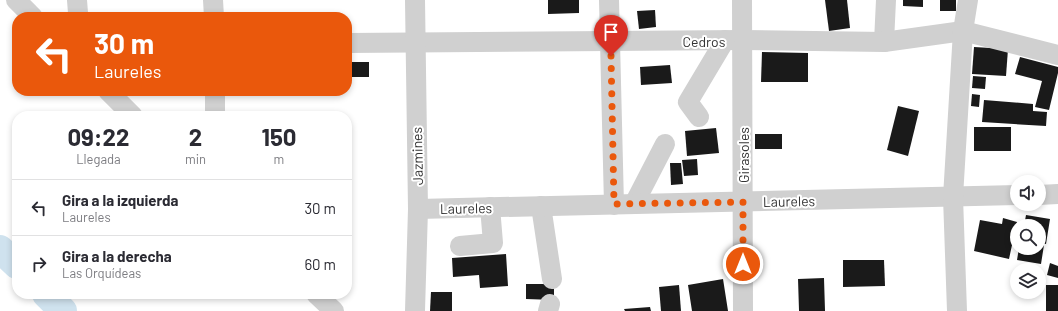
<!DOCTYPE html>
<html lang="es">
<head>
<meta charset="utf-8">
<style>
  body { margin:0; font-family:Barlow,sans-serif; background:#f2f2f3; color:#2b2b33; height:100vh; display:flex; flex-direction:column; font-size:15px; white-space:nowrap }
  * { box-sizing:border-box; margin:0 }
  p { font-size:13px; color:#7c7c81 }
  .icon { flex:none; width:22px; height:22px; fill:none; stroke:currentColor; stroke-width:2; stroke-linecap:round; stroke-linejoin:round }
  .map { position:relative; flex:1; overflow:hidden }
  .panel { position:absolute; left:12px; top:111px; width:340px; height:188px; display:flex; flex-direction:column; background:#fff; border-radius:16px; box-shadow:0 2px 6px #0003 }
  .panel>* { flex:none }
  .top-card { position:absolute; left:12px; top:12px; width:340px; height:84px; border-radius:16px; box-shadow:0 2px 6px #0003; background:#ea580c; color:#fff; overflow:hidden }
  .tools { position:absolute; left:1010px; top:175px; display:grid; gap:8px }
  .tools a { display:grid; place-items:center; width:36px; height:36px; border-radius:50%; background:#fff; box-shadow:0 2px 6px #0003; font-size:20px }
  .pin { position:absolute; display:grid; place-items:center; width:34px; height:34px; color:#fff; margin:-41px -17px; border-radius:50% 50% 50% 0; rotate:-45deg; box-shadow:0 0 4px #0007 }
  .pin .icon { rotate:45deg }
  .me { position:absolute; width:44px; margin:-22px; rotate:0deg; stroke-linejoin:round; filter:drop-shadow(0 0 3px #0008) }
  .turn { display:flex; align-items:center; gap:14px; height:84px; padding:0 16px; font-size:18px }
  .turn .icon { width:52px; height:52px; stroke-width:2.5 }
  .turn b { display:block; font-size:28px; line-height:34px }
  .eta { display:flex; justify-content:space-evenly; align-items:center; height:68px; text-align:center }
  .eta b { font-size:24px; font-weight:700; line-height:28px }
  ul { padding:0; list-style:none }
  li { display:flex; align-items:center; gap:12px; height:56px; padding:0 16px; border-top:1px solid #e1e1e2 }
  li div { flex:1 }
  li b { display:block; font-size:15px }
  li em { font-style:normal }
  .map>svg:first-child { display:block }
  .lines { fill:none; stroke-linecap:round; stroke-linejoin:round }
  .river { stroke:#cfe2ee; stroke-width:28 }
  .building { fill:#1a1a1a }
  .minor { stroke:#d0d0d0; stroke-width:20 }
  .route { stroke:#ea580c; stroke-width:7; stroke-dasharray:0 12.6 }
  .labels { text-anchor:middle; dominant-baseline:central; stroke-width:4; stroke-linejoin:round; paint-order:stroke }
  .street-label { font-size:14px; fill:#333; stroke:#fff }
</style>
</head>
<body>
<div class="map">
<svg width="1058" height="311" viewBox="0 0 1058 311">
  <rect width="100%" height="100%" fill="#fff"/>
  <g class="lines">
    <g class="river">
      <polyline points="0,249 17,265"/>
      <polyline points="46,294 63,311"/>
    </g>
  </g>
  <g class="building">
    <polygon points="548,0 579,0 579,13 548,14"/>
    <polygon points="825,0 847,0 850,28 829,31"/>
    <polygon points="903,0 923,0 923,7 903,6"/>
    <rect x="940" y="0" width="16" height="11"/>
    <polygon points="655,10 656,27 639,29 637,11"/>
    <polygon points="974,47 1008,49 1006,76 972,74"/>
    <polygon points="762,52 808,53 808,82 761,82"/>
    <polygon points="1020,57 1058,67 1058,73 1049,110 1035,107 1042,81 1015,74"/>
    <rect x="347" y="62" width="22" height="15"/>
    <polygon points="670,65 672,83 641,85 640,67"/>
    <polygon points="973,76 986,77 985,89 972,88"/>
    <polygon points="972,94 980,95 979,107 971,106"/>
    <polygon points="984,100 1033,104 1033,111 1047,112 1046,126 982,122"/>
    <polygon points="898,106 919,111 908,156 887,150"/>
    <rect x="974" y="127" width="37" height="24"/>
    <polygon points="716,128 719,153 687,156 685,131"/>
    <rect x="755" y="134" width="27" height="15"/>
    <polygon points="697,159 698,175 684,176 682,160"/>
    <polygon points="670,163 681,163 683,184 671,185"/>
    <polygon points="1026,215 1050,219 1046,244 1039,243 1039,226 1024,226"/>
    <polygon points="1003,218 1017,222 1009,259 974,251 980,220 1002,224"/>
    <polygon points="1039,245 1044,245 1041,264 1017,260 1019,248 1039,248"/>
    <polygon points="506,254 508,286 480,288 479,275 453,277 452,258"/>
    <polygon points="843,260 884,260 885,286 843,287"/>
    <polygon points="1050,263 1058,266 1058,278 1047,275"/>
    <polygon points="824,278 825,311 799,311 798,279"/>
    <polygon points="723,279 728,311 692,311 688,285"/>
    <polygon points="526,284 554,284 554,300 526,299"/>
    <polygon points="679,285 681,311 661,311 659,287"/>
    <rect x="1046" y="285" width="12" height="26"/>
    <polygon points="431,292 452,292 452,311 430,311"/>
    <polygon points="650,307 651,311 625,311 624,309"/>
  </g>
  <g class="lines">
    <g class="minor">
      <polyline points="16,0 33,17"/>
      <polyline points="77,0 78,13"/>
      <polyline points="213,0 214,17"/>
      <polyline points="609,0 614,205"/>
      <polyline points="742,0 743,311"/>
      <polyline points="884,42 886,0"/>
      <polyline points="347,43 743,40 884,42 963,31 1058,55"/>
      <polyline points="108,91 133,116"/>
      <polyline points="215,91 215,116"/>
      <polyline points="699,117 688,102 725,40"/>
      <polyline points="1039,195 1058,194"/>
      <polyline points="634,204 665,144"/>
      <polyline points="541,206 552,279"/>
      <polyline points="418,209 1017,195"/>
      <polyline points="460,246 493,243 490,207"/>
      <polyline points="316,294 334,311"/>
      <polyline points="415,311 418,209 415,0"/>
      <polyline points="548,311 550,304"/>
      <polyline points="957,311 953,197 963,31 968,0"/>
    </g>
  </g>
  <g class="lines">
    <polyline class="route" points="611,56 614,204 743,202 743,264"/>
  </g>
  <g class="labels">
    <g class="street-label">
      <text x="704" y="41">Cedros</text>
      <text transform="translate(743 155) rotate(-90)">Girasoles</text>
      <text transform="translate(417 156) rotate(-91)">Jazmines</text>
      <text transform="translate(789 201) rotate(-1)">Laureles</text>
      <text transform="translate(466 208) rotate(-1)">Laureles</text>
    </g>
  </g>
</svg>
<div class="tools">
<a><svg class="icon" aria-label="sound" viewBox="0 0 24 24"><path d="M4 9h4l5-4v14l-5-4H4zM17 9q2 3 0 6"/></svg></a>
<a><svg class="icon" aria-label="search" viewBox="0 0 24 24"><circle cx="10" cy="10" r="6"/><path d="M15 15l6 6"/></svg></a>
<a><svg class="icon" aria-label="layers" viewBox="0 0 24 24"><path d="M12 4l9 5-9 5-9-5zM3 14l9 5 9-5"/></svg></a>
</div>
<div class="pin" style="left:611px;top:56px;background:#d93025"><svg class="icon" aria-label="arrive" viewBox="0 0 24 24"><path d="M6 21V4h12l-3 4 3 4H6"/></svg></div>
<svg class="me" style="left:743px;top:264px" viewBox="-20 -20 40 40"><circle r="17" fill="#ea580c" stroke="#fff" stroke-width="3"/><path d="M0-11L8 9 0 5-8 9z" fill="#fff"/></svg>
<div class="top-card">
<div class="turn"><svg class="icon" aria-label="left" viewBox="0 0 24 24"><path d="M17 20v-9H6M10 6l-5 5 5 5"/></svg><div><b>30 m</b>Laureles</div></div>
</div>
<section class="panel">
<div class="eta">
<div><b>09:22</b><p>Llegada</p></div>
<div><b>2</b><p>min</p></div>
<div><b>150</b><p>m</p></div>
</div>
<ul>
<li><svg class="icon" aria-label="left" viewBox="0 0 24 24"><path d="M17 20v-9H6M10 6l-5 5 5 5"/></svg><div><b>Gira a la izquierda</b><p>Laureles</p></div><em>30 m</em></li>
<li><svg class="icon" aria-label="right" viewBox="0 0 24 24"><path d="M7 20v-9h11M14 6l5 5-5 5"/></svg><div><b>Gira a la derecha</b><p>Las Orquídeas</p></div><em>60 m</em></li>
</ul>
</section>
</div>
</body>
</html>
